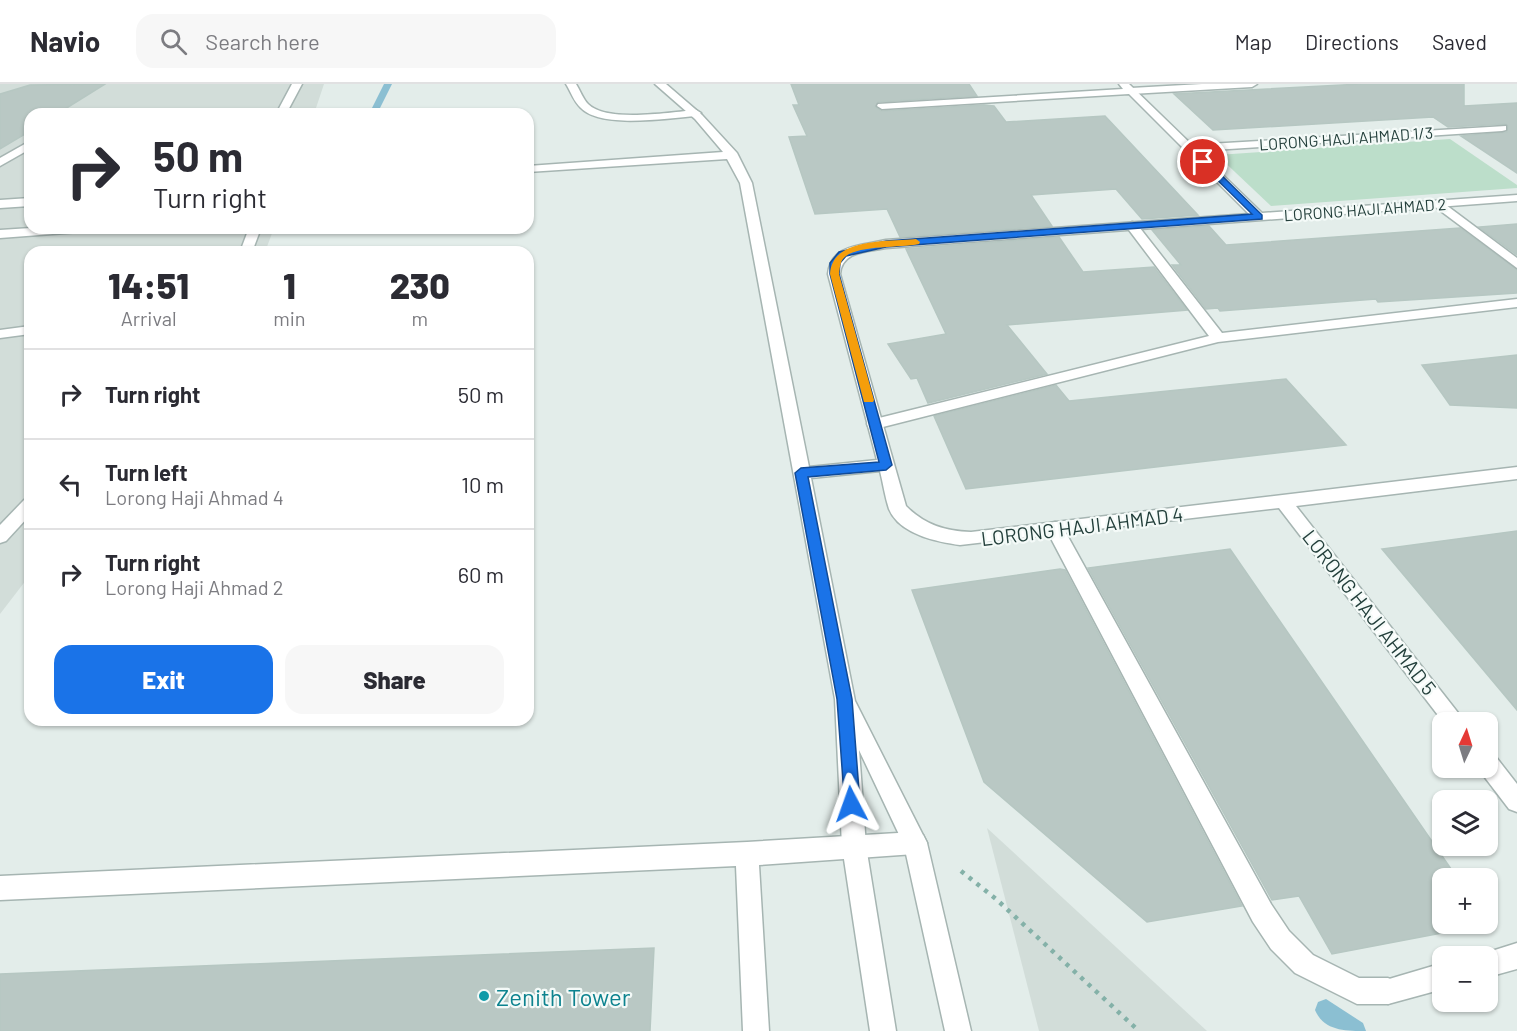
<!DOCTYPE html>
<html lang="en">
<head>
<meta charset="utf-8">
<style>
  body { margin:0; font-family:Barlow,sans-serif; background:#f7f7f7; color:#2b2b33; height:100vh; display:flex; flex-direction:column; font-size:22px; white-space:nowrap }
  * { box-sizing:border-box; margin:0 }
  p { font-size:20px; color:#7c7c81 }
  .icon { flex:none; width:33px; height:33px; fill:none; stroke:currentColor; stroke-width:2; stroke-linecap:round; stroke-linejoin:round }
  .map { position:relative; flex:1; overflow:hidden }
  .details { position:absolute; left:24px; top:162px; width:510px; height:480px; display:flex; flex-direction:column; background:#fff; border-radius:18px; box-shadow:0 2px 4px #0004 }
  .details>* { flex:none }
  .hud { position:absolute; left:24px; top:24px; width:510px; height:126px; border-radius:18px; box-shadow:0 2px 4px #0004; background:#fff; color:#2b2b33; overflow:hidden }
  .needle { width:39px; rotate:4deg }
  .controls { position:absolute; left:1432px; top:628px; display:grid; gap:12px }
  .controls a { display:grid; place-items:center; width:66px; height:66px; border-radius:12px; background:#fff; box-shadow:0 2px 4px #0004; font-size:30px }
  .pin { position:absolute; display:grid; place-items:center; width:51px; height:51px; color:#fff; margin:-26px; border:3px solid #fff; border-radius:50%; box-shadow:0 2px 6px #0007 }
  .me { position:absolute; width:66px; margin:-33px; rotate:356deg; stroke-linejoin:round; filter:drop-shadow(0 0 4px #0008) }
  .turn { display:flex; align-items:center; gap:21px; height:126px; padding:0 30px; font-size:27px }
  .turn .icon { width:78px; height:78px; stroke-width:2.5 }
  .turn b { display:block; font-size:42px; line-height:51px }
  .eta { display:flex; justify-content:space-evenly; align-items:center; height:102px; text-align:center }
  .eta b { font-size:36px; font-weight:800; line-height:42px }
  .primary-button { display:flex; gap:12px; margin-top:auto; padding:12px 30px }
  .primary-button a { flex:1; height:69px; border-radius:18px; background:#1a73e8; color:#fff; font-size:24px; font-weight:800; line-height:69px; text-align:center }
  .primary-button a+a { background:#f7f7f7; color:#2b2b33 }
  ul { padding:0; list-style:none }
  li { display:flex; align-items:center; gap:18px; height:90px; padding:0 30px; border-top:2px solid #e1e1e2 }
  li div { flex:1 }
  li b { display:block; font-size:22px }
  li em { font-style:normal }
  header { display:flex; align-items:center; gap:36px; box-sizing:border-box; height:84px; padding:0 30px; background:#fff; border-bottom:2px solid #e1e1e2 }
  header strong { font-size:28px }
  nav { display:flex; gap:33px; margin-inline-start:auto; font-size:21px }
  .search { width:420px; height:54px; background:#f7f7f7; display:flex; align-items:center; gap:15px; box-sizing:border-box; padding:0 21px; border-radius:18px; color:#7c7c81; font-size:22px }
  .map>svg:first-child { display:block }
  .built { fill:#d2ddd9 }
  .green { fill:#bcdeca }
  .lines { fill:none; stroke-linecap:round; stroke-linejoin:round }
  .stream { fill:#8bbfd2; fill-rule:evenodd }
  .building { fill:#b9c8c4; stroke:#b6c7c2; stroke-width:1.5 }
  .lane-casing { stroke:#a6b5b2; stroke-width:3 }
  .street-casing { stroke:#a6b5b2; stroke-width:3 }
  .path { stroke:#84b1a8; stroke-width:4.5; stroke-dasharray:4 6; stroke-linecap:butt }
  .lane { fill:#fff; fill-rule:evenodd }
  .street { fill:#fff; fill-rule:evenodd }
  .route { fill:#1a73e8; stroke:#114b97; stroke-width:1.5 }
  .slow { fill:#f59e0b }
  .culture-dot { fill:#0f9aa8; stroke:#f4faf8; stroke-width:2 }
  .labels { text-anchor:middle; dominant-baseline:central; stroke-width:4.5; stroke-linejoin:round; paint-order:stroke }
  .far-street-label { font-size:16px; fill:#233f3b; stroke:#f4faf8 }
  .street-label { font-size:20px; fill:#233f3b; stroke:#f4faf8 }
  .near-culture-label { font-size:24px; fill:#0d838f; stroke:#f4faf8; text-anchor:start }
</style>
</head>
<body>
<header>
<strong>Navio</strong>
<div class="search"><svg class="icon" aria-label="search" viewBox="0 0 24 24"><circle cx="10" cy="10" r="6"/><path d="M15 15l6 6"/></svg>Search here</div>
<nav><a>Map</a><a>Directions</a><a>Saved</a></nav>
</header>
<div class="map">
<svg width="1517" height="947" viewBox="0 0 1517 947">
  <rect width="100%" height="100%" fill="#e3edea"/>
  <g class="built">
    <polygon points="0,0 324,0 314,30 30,30 30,144 274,144 265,168 30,168 30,491 0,530"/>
    <polygon points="987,744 1207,947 1039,947"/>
  </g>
  <polygon class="green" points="1450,55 1517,101 1517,104 1271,122 1217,71"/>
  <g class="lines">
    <g class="stream">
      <polygon points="384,0 392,0 377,30 369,30"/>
      <path d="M1326 915 1363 939 1366 947C1345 947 1324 947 1315 926L1318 918Z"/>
    </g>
  </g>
  <g class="building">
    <polygon points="105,0 57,30 30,30 30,47 0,65 0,10 30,1"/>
    <polygon points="791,0 969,0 977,12 878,18 875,23 882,27 984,21 994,22 1006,38 1105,32 1198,131 1142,135 1116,105 1031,111 1052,142 900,153 887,125 815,130 789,53 807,52 793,21 799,21"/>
    <polygon points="1361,0 1464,0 1464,22 1517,19 1517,89 1461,52 1507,48 1508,42 1506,40 1448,43 1433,33 1213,46 1174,10"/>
    <polygon points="1517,140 1517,171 1479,143"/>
    <polygon points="1209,142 1226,161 1460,144 1517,186 1517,209 1378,218 1376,215 1220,227 1218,224 1206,225 1172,181 1181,181 1152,146"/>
    <polygon points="1059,153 1083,188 1154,183 1187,226 1007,241 1047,290 928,319 917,294 911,295 888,260 946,250 906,165"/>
    <polygon points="1517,271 1517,324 1450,321 1422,281"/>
    <polygon points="1286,295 1346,361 966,405 934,332 1056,301 1069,317"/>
    <polygon points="1517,447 1517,626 1382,465"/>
    <polygon points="1230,465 1458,795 1443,795 1443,840 1489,840 1332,870 1299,812 1272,816 1088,484"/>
    <polygon points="1060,485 1065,486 1242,822 1147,838 984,698 912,506"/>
    <polygon points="654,864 650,947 0,947 0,890"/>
  </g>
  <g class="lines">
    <defs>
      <g id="lane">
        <path d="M566 0H576C580 6 583 15 588 20 607 39 671 28 696 26L701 29 696 32C668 34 601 45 581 24 574 18 571 8 566 0Z"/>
        <polygon points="1202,0 1257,0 1252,3 1131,10 1126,7 1131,4"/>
        <polygon points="30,57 30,65 0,82 0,74"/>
        <polygon points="1434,118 1442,118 1517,174 1517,184 1434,122"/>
        <polygon points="1132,138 1136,139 1222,249 1517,215 1517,223 1218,258 875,345 869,344 867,340 869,336 875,335 1209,252 1126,142"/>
        <polygon points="31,144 85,144 79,148 0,154 0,146"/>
        <polygon points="249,144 261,144 252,168 240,168"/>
        <polygon points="30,242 30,250 0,254 0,246"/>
        <polygon points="30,414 30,431 6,457 0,459 0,441 24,416"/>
        <polygon points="1055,438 1061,440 1271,820 1289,847 1313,871 1359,894 1388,894 1397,898 1401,907 1397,916 1388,920 1357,920 1295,889 1271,865 1253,838 1046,445 1049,440"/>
        <polygon points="915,748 923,751 927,759 923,767 915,770 759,781 769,947 743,947 736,782 0,816 0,792 747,758"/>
      </g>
      <g id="street">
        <polygon points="292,0 302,0 286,30 276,30"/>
        <path d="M655 0H666L702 31 737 69 752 99 809 383 877 376 828 190C831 160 861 162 886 156L1249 130 1129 10 882 25 877 22 878 20 1123 5 1119 0H1129L1192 61 1506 42V46L1502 47 1198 67 1262 129 1517 111V117L886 164C866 168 842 167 840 190L906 422C925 441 945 447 971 448L1517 383V395L1296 422 1466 639H1444L1279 424 960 461C937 458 899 450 889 425 885 413 883 399 880 387L811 394 855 617 927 759 971 947H945L904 761 859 666 866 762 896 947H870L842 762 835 615 740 99 727 75 528 88V82L723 68 695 35Z"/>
        <polygon points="30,114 30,122 0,124 0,116"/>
        <polygon points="1488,670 1496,673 1517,700 1517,728 1509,725 1480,687 1479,684 1488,684"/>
        <polygon points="1517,859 1517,885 1488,893 1488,873 1479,871"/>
        <polygon points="1443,879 1443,905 1388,920 1379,916 1375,907 1379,898"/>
      </g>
    </defs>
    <use href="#lane" class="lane-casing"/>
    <use href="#street" class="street-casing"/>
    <polyline class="path" points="961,787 996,815 1139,947"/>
    <use href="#lane" class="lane"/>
    <use href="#street" class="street"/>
  </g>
  <polygon class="route" points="1201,76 1206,76 1262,131 1262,135 886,163 846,172 840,179 839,190 892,381 886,386 808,393 852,615 860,720 857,725 851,728 845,725 837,615 795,389 801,384 879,378 830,190 830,179 839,168 886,157 1252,130 1201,80"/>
  <path class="slow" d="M916 155 920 158 919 160C900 164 861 161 846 172 840 176 840 183 839 190L874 316 873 318H864L830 190C832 153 888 158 916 155Z"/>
  <circle class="culture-dot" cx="484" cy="912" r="6"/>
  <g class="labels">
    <g class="far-street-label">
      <text transform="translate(1346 54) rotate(-4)">LORONG HAJI AHMAD 1/3</text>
      <text transform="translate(1365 125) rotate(-4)">LORONG HAJI AHMAD 2</text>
    </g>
    <g class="street-label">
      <text transform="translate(1082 442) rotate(-7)">LORONG HAJI AHMAD 4</text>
      <text transform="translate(1370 528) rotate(52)">LORONG HAJI AHMAD 5</text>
    </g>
    <g class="near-culture-label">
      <text x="496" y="912">Zenith Tower</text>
    </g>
  </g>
</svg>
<div class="controls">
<a><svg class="needle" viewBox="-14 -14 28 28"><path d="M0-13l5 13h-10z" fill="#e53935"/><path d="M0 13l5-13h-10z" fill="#7c7c81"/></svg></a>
<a><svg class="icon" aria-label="layers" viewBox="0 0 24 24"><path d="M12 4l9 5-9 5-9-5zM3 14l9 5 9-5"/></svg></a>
<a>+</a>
<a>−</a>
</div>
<div class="pin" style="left:1203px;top:78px;background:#d93025"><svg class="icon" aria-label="arrive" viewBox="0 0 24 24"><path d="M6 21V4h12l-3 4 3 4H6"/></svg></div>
<svg class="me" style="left:851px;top:720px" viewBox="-20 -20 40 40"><path d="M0-17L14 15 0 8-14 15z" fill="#1a73e8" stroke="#fff" stroke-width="4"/></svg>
<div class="hud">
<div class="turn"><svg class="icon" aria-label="right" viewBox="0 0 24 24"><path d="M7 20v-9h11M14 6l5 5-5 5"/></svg><div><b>50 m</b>Turn right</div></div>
</div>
<section class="details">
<div class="eta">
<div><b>14:51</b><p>Arrival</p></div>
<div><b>1</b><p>min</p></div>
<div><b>230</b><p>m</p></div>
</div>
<ul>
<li><svg class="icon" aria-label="right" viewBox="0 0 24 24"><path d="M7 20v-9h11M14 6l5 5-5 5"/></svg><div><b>Turn right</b></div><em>50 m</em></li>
<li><svg class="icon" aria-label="left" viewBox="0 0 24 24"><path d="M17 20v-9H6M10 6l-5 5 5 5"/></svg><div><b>Turn left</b><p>Lorong Haji Ahmad 4</p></div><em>10 m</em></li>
<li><svg class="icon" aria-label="right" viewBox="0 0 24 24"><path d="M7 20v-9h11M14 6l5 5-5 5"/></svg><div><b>Turn right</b><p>Lorong Haji Ahmad 2</p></div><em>60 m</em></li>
</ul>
<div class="primary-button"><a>Exit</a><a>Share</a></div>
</section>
</div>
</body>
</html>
